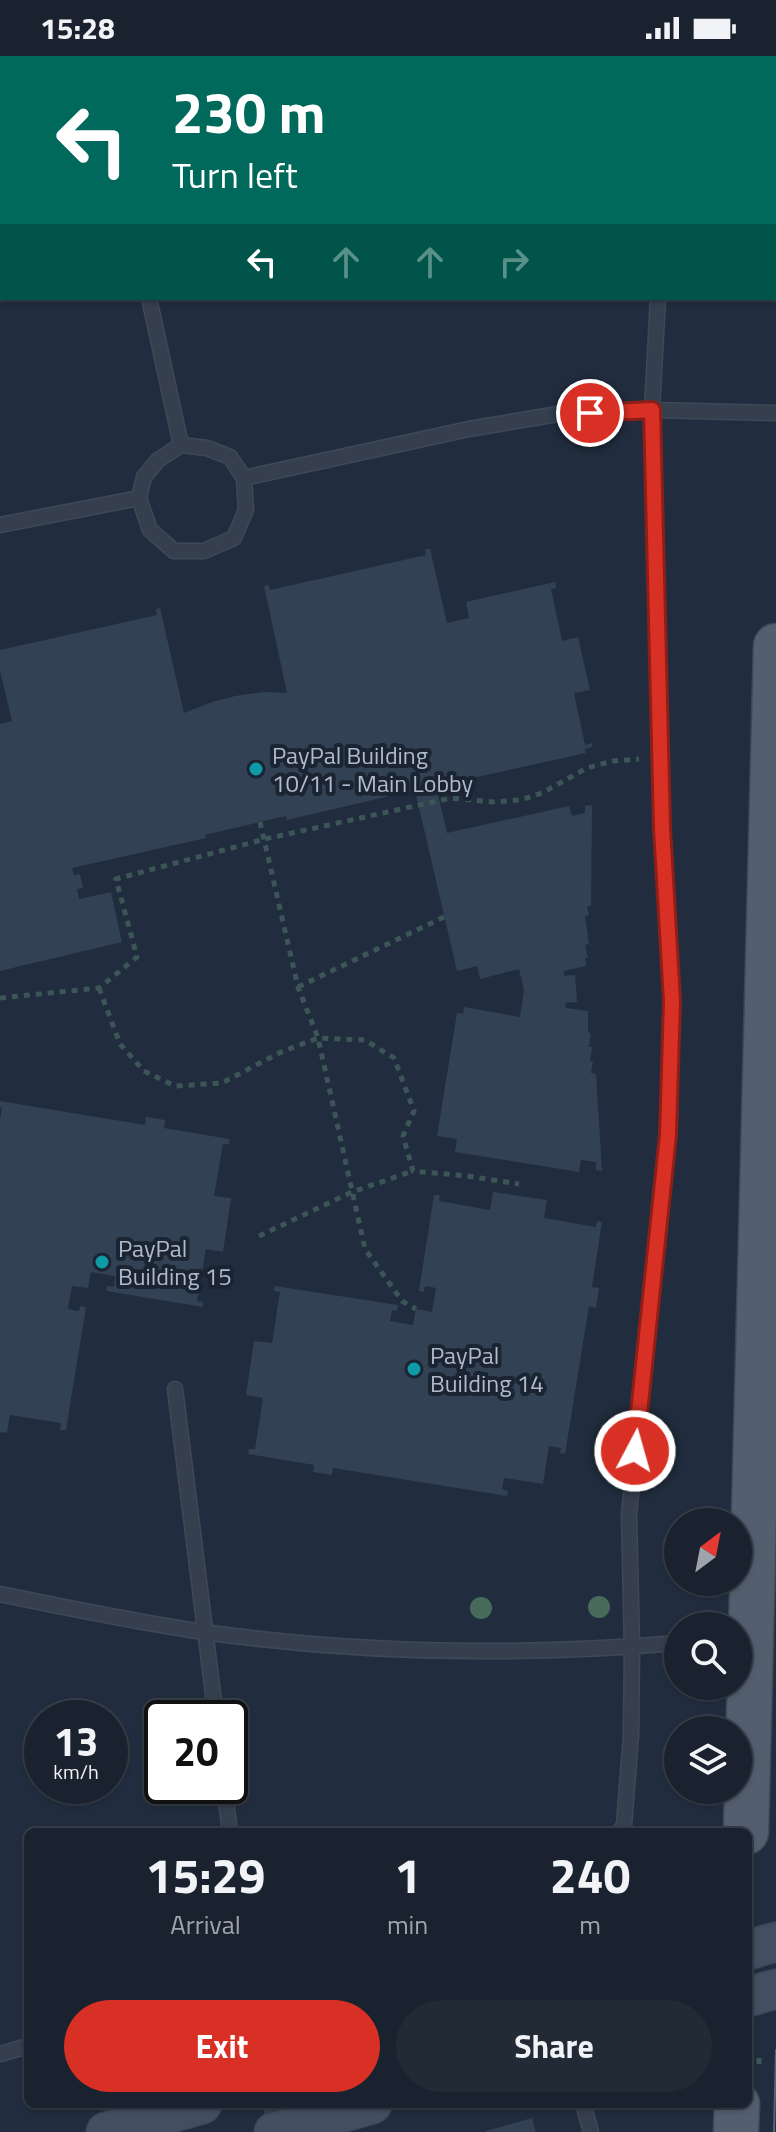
<!DOCTYPE html>
<html lang="en">
<head>
<meta charset="utf-8">
<style>
  body { margin:0; font-family:"Titillium Web",sans-serif; background:#222a36; color:#f1f3f6; height:100vh; display:flex; flex-direction:column; font-size:30px; white-space:nowrap }
  * { box-sizing:border-box; margin:0 }
  p { font-size:26px; color:#9fa4aa }
  .icon { flex:none; width:44px; height:44px; fill:none; stroke:currentColor; stroke-width:2; stroke-linecap:round; stroke-linejoin:round }
  .map { position:relative; flex:1; overflow:hidden }
  .sheet { position:absolute; left:24px; top:1772px; width:728px; height:280px; display:flex; flex-direction:column; background:#19222e; border-radius:12px; box-shadow:0 2px 6px #0004,0 0 0 2px #373f4a }
  .sheet>* { flex:none }
  .guide { position:absolute; left:0px; top:0px; width:776px; height:244px; box-shadow:0 2px 6px #0004,0 0 0 2px #373f4a; background:#00695c; color:#fff; overflow:hidden }
  .needle { width:52px; rotate:32deg }
  .buttons { position:absolute; left:664px; top:1452px; display:grid; gap:16px }
  .buttons a { display:grid; place-items:center; width:88px; height:88px; border-radius:50%; background:#19222e; box-shadow:0 2px 6px #0004,0 0 0 2px #373f4a; font-size:40px }
  .speed { position:absolute; left:24px; top:1644px; display:flex; gap:16px; font-size:40px; font-weight:700; text-align:center }
  .speed>* { display:grid; place-content:center; width:104px; height:104px; border-radius:50%; background:#19222e; box-shadow:0 2px 6px #0004,0 0 0 2px #373f4a; line-height:1 }
  .speed small { font-size:20px; font-weight:400 }
  .speed .limit { border:4px solid #111; border-radius:12px; background:#fff; color:#111 }
  .pin { position:absolute; display:grid; place-items:center; width:68px; height:68px; color:#fff; margin:-34px; border:4px solid #fff; border-radius:50%; box-shadow:0 2px 8px #0007 }
  .me { position:absolute; width:88px; margin:-44px; rotate:6deg; stroke-linejoin:round; filter:drop-shadow(0 0 6px #0008) }
  .turn { display:flex; align-items:center; gap:28px; height:168px; padding:0 40px; font-size:36px }
  .turn .icon { width:104px; height:104px; stroke-width:2.5 }
  .turn b { display:block; font-size:56px; line-height:68px }
  .lanes { display:flex; align-items:center; height:76px; padding:0 40px; background:#0003; justify-content:center; gap:40px; direction:ltr }
  .lanes .off { opacity:.35 }
  .eta { display:flex; justify-content:space-evenly; align-items:center; height:136px; text-align:center }
  .eta b { font-size:48px; font-weight:700; line-height:56px }
  .button { display:flex; gap:16px; margin-top:auto; padding:16px 40px }
  .button a { flex:1; height:92px; border-radius:48px; background:#d93025; color:#fff; font-size:32px; font-weight:700; line-height:92px; text-align:center }
  .button a+a { background:#222a36; color:#f1f3f6 }
  .status { display:flex; justify-content:space-between; align-items:center; height:56px; padding:0 40px; background:#19222e; direction:ltr }
  .status svg { height:22px; fill:currentColor }
  .map>svg:first-child { display:block }
  .building { fill:#334154 }
  .lines { fill:none; stroke-linecap:round; stroke-linejoin:round }
  .lane-casing { stroke:#3f4857; stroke-width:17 }
  .secondary-casing { stroke:#3f4857; stroke-width:41 }
  .primary-casing { stroke:#3f4857; stroke-width:47 }
  .path { stroke:#3c5557; stroke-width:5; stroke-dasharray:6 6; stroke-linecap:butt }
  .lane { stroke:#353f4e; stroke-width:14 }
  .secondary { stroke:#434e61; stroke-width:38 }
  .primary { stroke:#535e6e; stroke-width:44 }
  .tram { stroke:#576375; stroke-width:2 }
  .tree { fill:#476a5b }
  .route-casing { stroke:#8d1f18; stroke-width:20 }
  .route { stroke:#d93025; stroke-width:14 }
  .culture-dot { fill:#0f9aa8; stroke:#1b2432; stroke-width:3 }
  .labels { text-anchor:middle; dominant-baseline:central; stroke-width:8; stroke-linejoin:round; paint-order:stroke }
  .poi-label { font-size:24px; fill:#b1bac9; stroke:#1b2432; text-anchor:start }
</style>
</head>
<body>
<div class="status"><b>15:28</b><svg viewBox="0 0 49 12"><path d="M0 12V9h3v3zM5 12V6h3v6zM10 12V3h3v9zM15 12V0h3v12zM26 1h20v11H26zM47 4h2v5h-2z"/></svg></div>
<div class="map">
<svg width="776" height="2076" viewBox="0 0 776 2076">
  <rect width="100%" height="100%" fill="#212d3e"/>
  <g class="building">
    <polygon points="425,493 430,493 447,567 469,562 466,546 555,526 556,532 551,533 562,585 578,581 590,634 574,637 585,689 592,687 592,691 585,693 586,697 436,730 447,777 569,750 572,760 585,757 585,750 592,749 591,850 587,850 589,859 585,860 589,888 585,889 588,902 585,902 586,910 564,915 564,920 575,919 577,946 565,947 566,952 588,955 588,976 591,977 589,991 592,991 590,1005 593,1005 591,1017 596,1018 602,1115 596,1114 596,1106 581,1104 579,1116 455,1096 457,1083 437,1080 457,957 463,958 464,951 520,961 524,934 519,913 480,923 477,910 457,915 415,734 287,764 286,760 205,779 206,782 72,812 74,819 80,818 83,832 77,833 79,843 111,836 122,886 0,915 0,668 12,665 0,615 0,594 157,559 156,553 160,552 184,657 212,646 235,640 264,636 287,637 264,530 269,529 270,534 426,499"/>
    <polygon points="0,1045 145,1069 146,1061 165,1064 164,1072 230,1083 229,1088 223,1088 214,1140 231,1142 223,1196 206,1193 197,1245 203,1246 203,1251 106,1235 107,1230 114,1231 115,1220 91,1216 88,1232 72,1230 68,1253 79,1255 80,1250 86,1251 66,1374 60,1374 61,1367 10,1359 7,1377 0,1376 0,1063 2,1052 0,1051"/>
    <polygon points="493,1136 547,1144 544,1162 596,1171 597,1165 602,1166 592,1231 599,1232 596,1252 589,1250 565,1398 560,1397 561,1392 549,1390 543,1428 504,1422 502,1433 508,1435 507,1440 333,1412 332,1419 313,1416 314,1409 248,1398 249,1393 255,1393 263,1342 246,1339 254,1285 272,1287 280,1236 274,1235 275,1230 398,1249 397,1255 392,1254 390,1265 413,1269 416,1253 432,1256 436,1232 425,1230 424,1236 419,1235 434,1139 440,1139 439,1145 490,1154"/>
    <polygon points="532,2062 536,2076 486,2076 486,2075"/>
  </g>
  <g class="lines">
    <defs>
      <g id="lane">
        <polyline points="95,0 96,2"/>
        <polyline points="665,0 666,2"/>
        <polyline points="116,2 125,0"/>
        <polyline points="0,27 2,27"/>
        <polyline points="149,242 181,389"/>
        <polygon points="181,389 207,392 230,401 244,422 246,454 234,482 204,495 174,495 150,474 139,442 144,421 158,404"/>
        <polyline points="244,422 469,373 558,358 652,354 776,357"/>
        <polyline points="0,469 139,442"/>
        <polyline points="175,1333 216,1662"/>
        <path d="M0 1538C68 1552 135 1566 204 1576 361 1598 520 1600 678 1587"/>
        <polyline points="224,1730 230,1776"/>
        <polyline points="619,1776 624,1769 631,1680 632,1591 629,1458 670,1057 672,945 662,772 652,354 658,242"/>
        <polyline points="0,1998 28,1990"/>
        <polyline points="583,2048 591,2076"/>
        <polyline points="271,2076 274,2048"/>
      </g>
      <g id="secondary">
        <polyline points="748,1894 776,1886"/>
        <polyline points="748,1941 776,1933"/>
        <polyline points="106,2076 202,2048"/>
        <polyline points="274,2076 372,2048"/>
      </g>
      <g id="primary">
        <polyline points="746,1776 776,590"/>
        <polyline points="736,2076 737,2048"/>
      </g>
    </defs>
    <use href="#lane" class="lane-casing"/>
    <use href="#secondary" class="secondary-casing"/>
    <use href="#primary" class="primary-casing"/>
    <g class="path">
      <polyline points="260,766 298,931 318,982 365,1193 402,1245 416,1253"/>
      <polyline points="298,931 444,861"/>
      <polyline points="99,932 120,988 144,1015 175,1030 222,1027 281,996 318,982 365,984 394,1002 414,1055 403,1080 413,1115 467,1120 519,1128"/>
      <polyline points="0,942 99,932 137,901 116,823 265,783 451,742 493,746 520,744 542,737 587,712 613,705 639,703"/>
      <polyline points="259,1180 352,1136 413,1115"/>
      <polyline points="759,2008 759,2001"/>
    </g>
    <use href="#lane" class="lane"/>
    <use href="#secondary" class="secondary"/>
    <use href="#primary" class="primary"/>
    <polyline class="tram" points="774,2076 776,1994"/>
  </g>
  <g class="tree">
    <circle cx="599" cy="1551" r="11"/>
    <circle cx="481" cy="1552" r="11"/>
  </g>
  <g class="lines">
    <defs>
      <polyline id="route" points="590,357 652,354 662,772 672,945 668,1079 635,1395"/>
    </defs>
    <use href="#route" class="route-casing"/>
    <use href="#route" class="route"/>
  </g>
  <g class="culture-dot">
    <circle cx="256" cy="713" r="8"/>
    <circle cx="102" cy="1206" r="8"/>
    <circle cx="414" cy="1313" r="8"/>
  </g>
  <g class="labels">
    <g class="poi-label">
      <text x="272" y="699">PayPal Building<tspan x="272" dy="28">10/11 - Main Lobby</tspan></text>
      <text x="118" y="1192">PayPal<tspan x="118" dy="28">Building 15</tspan></text>
      <text x="430" y="1299">PayPal<tspan x="430" dy="28">Building 14</tspan></text>
    </g>
  </g>
</svg>
<div class="buttons">
<a><svg class="needle" viewBox="-14 -14 28 28"><path d="M0-13l5 13h-10z" fill="#e53935"/><path d="M0 13l5-13h-10z" fill="#9fa4aa"/></svg></a>
<a><svg class="icon" aria-label="search" viewBox="0 0 24 24"><circle cx="10" cy="10" r="6"/><path d="M15 15l6 6"/></svg></a>
<a><svg class="icon" aria-label="layers" viewBox="0 0 24 24"><path d="M12 4l9 5-9 5-9-5zM3 14l9 5 9-5"/></svg></a>
</div>
<div class="speed"><div>13<small>km/h</small></div><div class="limit">20</div></div>
<div class="pin" style="left:590px;top:357px;background:#d93025"><svg class="icon" aria-label="arrive" viewBox="0 0 24 24"><path d="M6 21V4h12l-3 4 3 4H6"/></svg></div>
<svg class="me" style="left:635px;top:1395px" viewBox="-20 -20 40 40"><circle r="17" fill="#d93025" stroke="#fff" stroke-width="3"/><path d="M0-11L8 9 0 5-8 9z" fill="#fff"/></svg>
<div class="guide">
<div class="turn"><svg class="icon" aria-label="left" viewBox="0 0 24 24"><path d="M17 20v-9H6M10 6l-5 5 5 5"/></svg><div><b>230 m</b>Turn left</div></div>
<div class="lanes"><svg class="icon" aria-label="left" viewBox="0 0 24 24"><path d="M17 20v-9H6M10 6l-5 5 5 5"/></svg><svg class="icon off" aria-label="ahead" viewBox="0 0 24 24"><path d="M12 20V5M6 11l6-6 6 6"/></svg><svg class="icon off" aria-label="ahead" viewBox="0 0 24 24"><path d="M12 20V5M6 11l6-6 6 6"/></svg><svg class="icon off" aria-label="right" viewBox="0 0 24 24"><path d="M7 20v-9h11M14 6l5 5-5 5"/></svg></div>
</div>
<section class="sheet">
<div class="eta">
<div><b>15:29</b><p>Arrival</p></div>
<div><b>1</b><p>min</p></div>
<div><b>240</b><p>m</p></div>
</div>
<div class="button"><a>Exit</a><a>Share</a></div>
</section>
</div>
</body>
</html>
